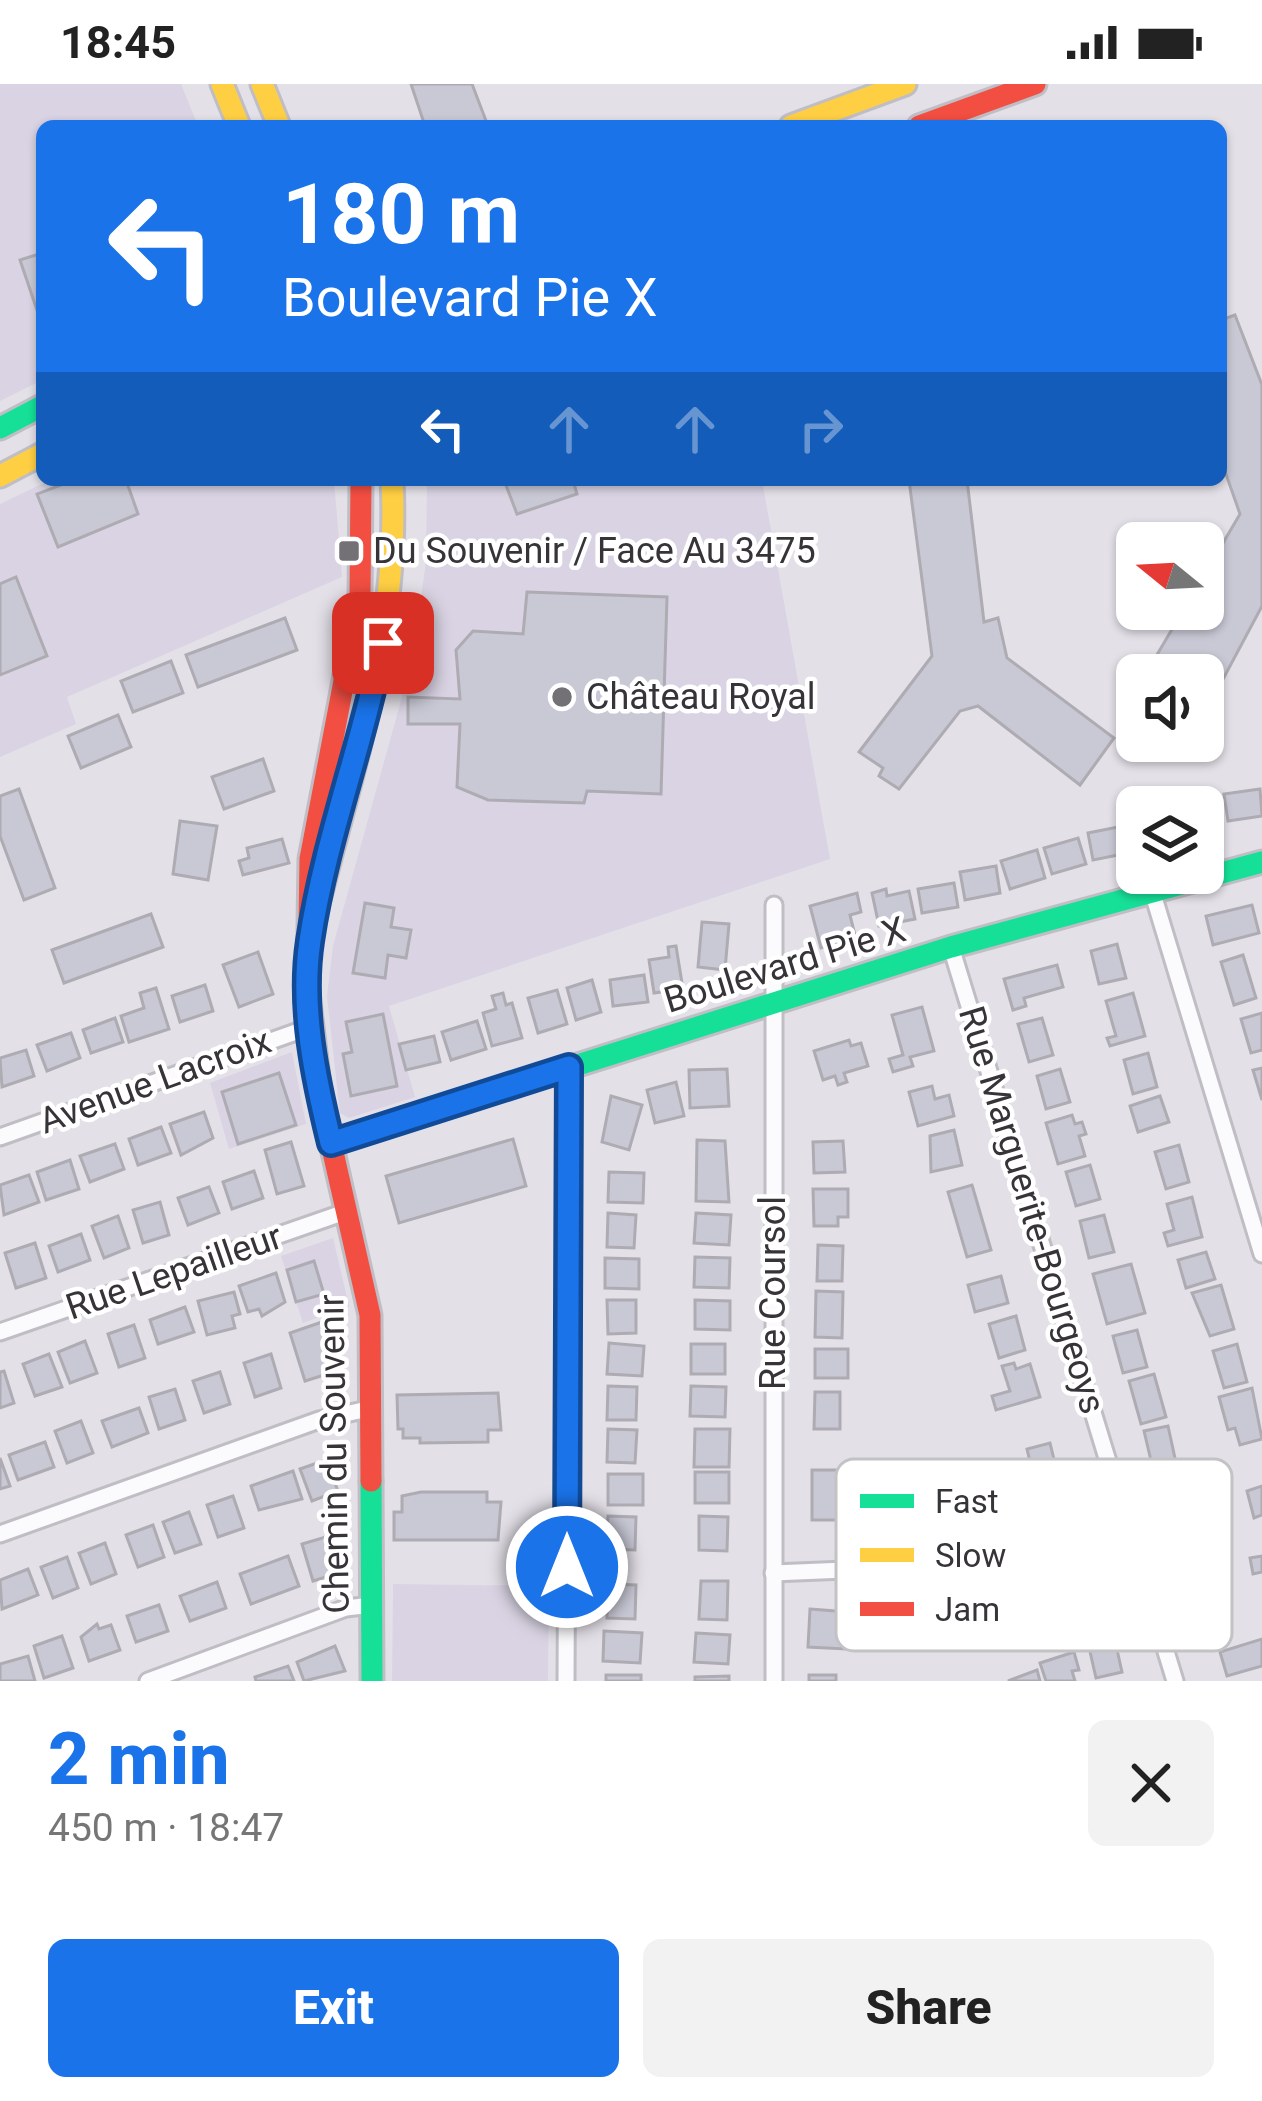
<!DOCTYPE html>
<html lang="en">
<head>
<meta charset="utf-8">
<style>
  body { margin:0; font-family:Roboto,sans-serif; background:#f2f2f2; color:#222; height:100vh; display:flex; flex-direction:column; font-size:45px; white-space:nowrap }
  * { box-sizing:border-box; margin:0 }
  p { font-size:39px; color:#767676 }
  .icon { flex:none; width:66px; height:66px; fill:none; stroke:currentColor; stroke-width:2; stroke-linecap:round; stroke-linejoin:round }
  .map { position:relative; height:1597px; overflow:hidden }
  .sheet { display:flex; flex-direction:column; background:#fff; flex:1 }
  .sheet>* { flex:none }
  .top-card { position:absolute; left:36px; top:36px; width:1191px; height:366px; border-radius:18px; box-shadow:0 3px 9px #0004; background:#1a73e8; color:#fff; overflow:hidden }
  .needle { width:78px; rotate:288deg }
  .buttons { position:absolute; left:1116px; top:438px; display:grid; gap:24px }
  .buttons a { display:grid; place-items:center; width:108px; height:108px; border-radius:18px; background:#fff; box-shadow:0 3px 9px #0004; font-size:60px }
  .pin { position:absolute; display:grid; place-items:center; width:102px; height:102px; color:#fff; margin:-51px; border-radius:24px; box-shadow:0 6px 18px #0006 }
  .me { position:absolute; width:132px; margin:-66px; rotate:0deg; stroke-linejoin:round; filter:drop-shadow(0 0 9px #0008) }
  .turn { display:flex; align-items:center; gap:42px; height:252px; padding:0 48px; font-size:54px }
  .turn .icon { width:156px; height:156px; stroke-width:2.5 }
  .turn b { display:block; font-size:84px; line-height:102px }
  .lanes { display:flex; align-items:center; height:114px; padding:0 48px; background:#0003; justify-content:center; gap:60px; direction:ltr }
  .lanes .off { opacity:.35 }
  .round { display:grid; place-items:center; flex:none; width:126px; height:126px; border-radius:18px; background:#f2f2f2 }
  .head { display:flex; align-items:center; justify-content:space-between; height:204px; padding:0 48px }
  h1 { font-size:72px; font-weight:800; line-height:90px; color:#1a73e8 }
  .action { display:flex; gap:24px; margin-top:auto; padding:24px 48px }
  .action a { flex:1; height:138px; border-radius:18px; background:#1a73e8; color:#fff; font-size:48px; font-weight:800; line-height:138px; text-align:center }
  .action a+a { background:#f2f2f2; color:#222 }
  .status { display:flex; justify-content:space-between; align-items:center; height:84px; padding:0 60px; background:#fff; direction:ltr }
  .status svg { height:33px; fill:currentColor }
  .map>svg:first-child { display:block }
  .built { fill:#d9d3e3 }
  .building { fill:#c9c9d6; stroke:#aeacb2; stroke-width:3 }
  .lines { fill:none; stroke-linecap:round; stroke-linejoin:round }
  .street-casing { stroke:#c0bec4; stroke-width:21 }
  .fast-casing { stroke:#c0bec4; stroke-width:27 }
  .slow-casing { stroke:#c0bec4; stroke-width:27 }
  .jam-casing { stroke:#c0bec4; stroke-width:27 }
  .street { stroke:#fbfafc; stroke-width:15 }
  .fast { stroke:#16e098; stroke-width:21 }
  .slow { stroke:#ffcf43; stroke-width:21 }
  .jam { stroke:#f24e42; stroke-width:21 }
  .route-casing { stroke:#114b97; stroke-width:30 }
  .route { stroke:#1a73e8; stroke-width:21 }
  .poi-dot { fill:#737076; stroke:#fff; stroke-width:4.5 }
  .labels { text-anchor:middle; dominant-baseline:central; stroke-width:9; stroke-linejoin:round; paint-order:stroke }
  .poi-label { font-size:36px; fill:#363339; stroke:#fff; text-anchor:start }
  .street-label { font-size:36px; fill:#363339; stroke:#fff }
  .key { fill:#fff; stroke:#c3c2c4; stroke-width:3 }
  .key-label { font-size:33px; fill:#363339 }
</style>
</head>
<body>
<div class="status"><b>18:45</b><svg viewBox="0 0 49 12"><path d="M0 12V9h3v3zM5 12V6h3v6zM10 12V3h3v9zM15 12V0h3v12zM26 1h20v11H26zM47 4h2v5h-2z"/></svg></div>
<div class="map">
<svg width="1262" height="1597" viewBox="0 0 1262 1597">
  <rect width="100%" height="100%" fill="#e4e0e8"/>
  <g class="built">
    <polygon points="0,0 181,0 198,42 42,42 42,296 0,317"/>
    <polygon points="50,396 334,396 342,493 67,613 76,640 0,673 0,420"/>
    <polygon points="427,396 762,396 830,775 389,922 415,1013 349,1034 340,1029 327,912 333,862 412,577 426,478"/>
    <polygon points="292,968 306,1040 229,1065 210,999"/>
    <polygon points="333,1154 349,1222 303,1239 281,1172"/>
    <polygon points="393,1500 549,1502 548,1597 392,1597"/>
  </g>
  <g class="building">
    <polygon points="411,0 472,0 488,42 425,42"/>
    <polygon points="42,169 42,241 20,176"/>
    <polygon points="1235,231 1262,301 1262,522 1206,627 1203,591 1145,591 1184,525 1203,525 1203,493 1240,430 1221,376 1221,236"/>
    <polygon points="74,396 126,396 138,430 58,463 37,410"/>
    <polygon points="504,396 573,396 577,410 517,430"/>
    <polygon points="909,396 967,396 984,538 998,534 1007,574 1114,654 1080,701 978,622 960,627 899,705 879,692 883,684 859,668 932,572"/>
    <polygon points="16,493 47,572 0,591 0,500"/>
    <polygon points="527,508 667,513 661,710 587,707 584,719 488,716 457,703 460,640 408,640 408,613 460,615 456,566 473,547 523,550"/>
    <polygon points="285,534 297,566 198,603 186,571"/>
    <polygon points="171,577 183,609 133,628 121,597"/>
    <polygon points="118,631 131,663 81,684 68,652"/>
    <polygon points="263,675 274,707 224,725 212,693"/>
    <polygon points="19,705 55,804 24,816 0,752 0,712"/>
    <polygon points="1260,705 1262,732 1228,737 1224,710"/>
    <polygon points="1202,708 1213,742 1203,745 1203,723 1175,723 1173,717"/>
    <polygon points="180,737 217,742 208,796 173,790"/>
    <polygon points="1123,742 1128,769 1093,776 1088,749"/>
    <polygon points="1078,754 1086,780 1052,790 1044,764"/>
    <polygon points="282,755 289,779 243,791 239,777 249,774 247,764"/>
    <polygon points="1037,766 1045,794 1010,805 1001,777"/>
    <polygon points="996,782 1000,809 965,816 960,788"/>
    <polygon points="954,799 958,823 922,829 918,805"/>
    <polygon points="886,805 887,812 909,807 915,835 879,842 872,809"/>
    <polygon points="857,809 861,828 850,831 856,855 821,864 810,822"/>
    <polygon points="365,819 394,824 391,843 411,846 406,874 388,871 385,894 353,889"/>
    <polygon points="1252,821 1259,849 1213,861 1206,832"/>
    <polygon points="151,830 163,863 64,899 52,866"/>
    <polygon points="702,838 729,840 725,886 698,883"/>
    <polygon points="1117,860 1126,894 1099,900 1091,867"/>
    <polygon points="676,862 683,905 654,909 649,876 669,873 668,863"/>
    <polygon points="258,868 273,910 239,923 223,881"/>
    <polygon points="1243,871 1256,914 1234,921 1221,878"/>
    <polygon points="1057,881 1063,903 1024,914 1026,922 1013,926 1004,895"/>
    <polygon points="644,891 648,918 613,922 610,896"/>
    <polygon points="592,896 601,928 576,936 567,904"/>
    <polygon points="205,901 213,927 180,938 172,912"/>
    <polygon points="156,904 169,945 129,958 121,932 144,924 140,909"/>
    <polygon points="557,906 567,940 538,949 528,914"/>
    <polygon points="503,909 506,921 512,919 522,954 492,962 483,929 496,925 492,912"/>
    <polygon points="1133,909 1145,952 1110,962 1107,954 1116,952 1106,917"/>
    <polygon points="922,923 934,967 910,973 913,982 893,988 889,975 903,971 892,931"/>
    <polygon points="1262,929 1262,966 1251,969 1241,935"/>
    <polygon points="383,930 397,1002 351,1012 343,970 352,968 346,938"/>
    <polygon points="115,934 123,958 91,969 83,946"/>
    <polygon points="1042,934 1053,971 1029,978 1018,940"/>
    <polygon points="477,937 486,965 451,976 442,948"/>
    <polygon points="71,949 80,974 47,987 37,961"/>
    <polygon points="434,952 440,978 406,986 399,960"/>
    <polygon points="849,956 851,962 861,959 868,982 844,989 847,998 838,1001 835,992 823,996 814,967"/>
    <polygon points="26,966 34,992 2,1003 0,974"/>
    <polygon points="1148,969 1157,1003 1133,1010 1124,976"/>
    <polygon points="1262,984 1262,1016 1253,986"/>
    <polygon points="727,985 729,1022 690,1024 689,986"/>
    <polygon points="1060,985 1070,1018 1046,1025 1037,992"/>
    <polygon points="279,989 296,1041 238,1060 222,1008"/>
    <polygon points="676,998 684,1032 655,1039 647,1006"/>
    <polygon points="932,1002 935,1015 949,1011 954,1032 918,1042 909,1008"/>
    <polygon points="611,1012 642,1021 629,1066 602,1058"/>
    <polygon points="1160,1012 1169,1038 1138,1048 1130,1022"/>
    <polygon points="204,1028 213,1054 181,1071 170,1040"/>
    <polygon points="1072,1031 1075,1040 1082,1038 1086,1050 1079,1052 1085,1072 1058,1080 1046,1039"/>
    <polygon points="161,1043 171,1069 138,1081 129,1055"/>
    <polygon points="954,1046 962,1081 931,1088 930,1052"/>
    <polygon points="513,1055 526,1102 399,1139 386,1092"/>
    <polygon points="697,1056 725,1057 729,1118 696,1117"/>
    <polygon points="843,1057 845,1088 814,1089 813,1058"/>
    <polygon points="291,1058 304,1102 277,1110 265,1066"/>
    <polygon points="115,1060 124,1085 90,1098 80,1072"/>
    <polygon points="1179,1061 1189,1098 1166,1105 1155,1068"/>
    <polygon points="70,1076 79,1105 46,1116 37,1088"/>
    <polygon points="1090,1081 1100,1115 1076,1122 1066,1088"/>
    <polygon points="254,1087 263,1114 232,1125 223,1098"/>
    <polygon points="609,1088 644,1089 643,1119 608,1118"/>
    <polygon points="29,1091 39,1118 4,1131 0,1101"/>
    <polygon points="972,1101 991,1166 967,1173 948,1108"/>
    <polygon points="209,1103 219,1129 188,1141 178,1114"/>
    <polygon points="813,1105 848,1105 848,1133 838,1133 838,1142 814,1142"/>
    <polygon points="1192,1113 1202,1153 1168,1162 1164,1149 1174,1146 1167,1120"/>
    <polygon points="160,1118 169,1151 143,1159 133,1126"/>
    <polygon points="608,1129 636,1131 634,1164 607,1163"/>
    <polygon points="696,1129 731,1131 729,1161 694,1159"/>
    <polygon points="1104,1131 1114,1168 1089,1174 1080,1137"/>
    <polygon points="118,1132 129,1164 104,1174 92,1142"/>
    <polygon points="81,1150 90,1176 58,1188 49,1162"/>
    <polygon points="35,1159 46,1194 16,1204 5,1169"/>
    <polygon points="818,1161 843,1162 842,1197 817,1197"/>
    <polygon points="1206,1168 1215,1195 1186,1204 1178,1176"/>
    <polygon points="695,1173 730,1174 729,1204 694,1203"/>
    <polygon points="605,1174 639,1175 639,1205 605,1204"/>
    <polygon points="314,1177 324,1210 296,1218 287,1186"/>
    <polygon points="1131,1180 1145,1229 1107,1240 1093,1190"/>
    <polygon points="276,1189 285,1218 262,1232 259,1225 248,1228 239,1202"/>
    <polygon points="1001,1192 1008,1219 975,1228 968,1201"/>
    <polygon points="1221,1201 1234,1245 1210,1252 1192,1209"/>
    <polygon points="816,1207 843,1208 842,1254 815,1253"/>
    <polygon points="234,1208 240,1230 232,1232 235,1244 207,1251 198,1217"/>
    <polygon points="607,1216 636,1216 636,1249 608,1250"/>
    <polygon points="695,1216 730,1217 730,1246 695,1245"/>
    <polygon points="185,1223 194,1248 158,1260 150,1236"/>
    <polygon points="1016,1232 1025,1266 999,1274 989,1240"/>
    <polygon points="322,1238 337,1287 305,1297 290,1249"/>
    <polygon points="134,1241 145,1274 119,1283 108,1250"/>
    <polygon points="1137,1246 1147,1283 1123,1289 1113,1252"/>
    <polygon points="85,1257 97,1289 70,1299 58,1268"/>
    <polygon points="609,1259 644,1262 642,1292 607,1290"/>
    <rect x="691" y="1260" width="34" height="30"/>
    <polygon points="1237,1260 1247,1298 1224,1304 1213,1267"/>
    <rect x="815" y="1265" width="33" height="29"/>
    <polygon points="49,1270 62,1303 35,1312 23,1280"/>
    <polygon points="271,1270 281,1304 255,1313 244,1279"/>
    <polygon points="1014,1279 1016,1285 1030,1280 1040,1313 996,1326 992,1312 1010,1307 1002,1282"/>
    <polygon points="4,1287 14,1319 0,1324 0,1288"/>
    <polygon points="220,1288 230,1320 204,1329 193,1297"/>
    <polygon points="1154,1290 1166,1333 1141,1340 1129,1297"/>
    <polygon points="608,1302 637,1303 636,1336 607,1336"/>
    <polygon points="691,1302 726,1303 725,1333 690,1332"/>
    <polygon points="1252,1304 1262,1355 1240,1361 1235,1344 1228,1346 1219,1313"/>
    <polygon points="175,1305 185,1336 159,1345 149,1313"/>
    <polygon points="815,1308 840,1308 840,1345 814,1345"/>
    <polygon points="498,1309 501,1346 488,1346 488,1358 420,1359 420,1354 403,1354 403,1345 398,1345 397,1311"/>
    <polygon points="139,1324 148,1349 112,1363 102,1337"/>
    <polygon points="81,1337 93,1369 67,1379 55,1347"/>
    <polygon points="1168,1342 1176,1379 1153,1385 1144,1347"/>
    <polygon points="608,1345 637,1346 635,1379 607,1378"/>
    <polygon points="695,1345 730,1345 729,1383 694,1383"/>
    <polygon points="45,1358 54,1383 18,1396 9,1371"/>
    <polygon points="1050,1359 1059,1396 1036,1402 1027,1365"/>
    <polygon points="0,1374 10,1402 0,1405"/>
    <polygon points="326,1376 338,1407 312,1417 300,1385"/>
    <rect x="812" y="1386" width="25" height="50"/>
    <polygon points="293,1387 302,1415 259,1426 251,1402"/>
    <rect x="695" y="1388" width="34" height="31"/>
    <rect x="608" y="1390" width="35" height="31"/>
    <polygon points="1262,1402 1262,1431 1254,1434 1247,1407"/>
    <polygon points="421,1408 487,1408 487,1418 501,1418 498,1456 394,1456 394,1428 402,1428 402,1412"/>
    <polygon points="233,1412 244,1444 218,1453 207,1421"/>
    <polygon points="189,1428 201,1460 175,1469 163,1438"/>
    <polygon points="608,1432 636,1433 635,1466 606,1465"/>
    <polygon points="699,1432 728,1433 727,1467 699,1466"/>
    <polygon points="153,1441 164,1473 138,1483 126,1451"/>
    <polygon points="336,1450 339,1489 313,1497 302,1460"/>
    <polygon points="105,1459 116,1490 91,1500 79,1469"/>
    <polygon points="288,1472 299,1502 251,1520 240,1490"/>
    <polygon points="1262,1472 1262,1488 1253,1490 1250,1474"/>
    <polygon points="67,1473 78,1504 53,1514 41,1483"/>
    <polygon points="28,1485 38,1511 2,1525 0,1496"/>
    <polygon points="701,1497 728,1497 727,1536 699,1535"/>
    <polygon points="217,1498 226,1524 190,1537 180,1512"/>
    <polygon points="608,1500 636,1501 635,1535 607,1534"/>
    <polygon points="159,1521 168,1547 136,1558 127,1532"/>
    <polygon points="810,1525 848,1528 846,1565 808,1563"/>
    <polygon points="97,1540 99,1545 111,1541 120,1566 89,1577 81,1553"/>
    <polygon points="1112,1543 1122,1588 1096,1594 1086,1550"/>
    <polygon points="604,1547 642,1549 640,1579 603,1577"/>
    <polygon points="696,1549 730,1551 728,1580 694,1578"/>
    <polygon points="62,1552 73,1584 44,1594 34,1562"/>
    <polygon points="1262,1555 1262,1582 1227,1592 1220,1568"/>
    <polygon points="335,1562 345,1587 304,1597 297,1578"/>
    <polygon points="1074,1568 1079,1586 1072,1587 1075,1597 1046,1597 1040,1579"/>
    <polygon points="28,1572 35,1597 0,1597 0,1580"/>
    <polygon points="288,1582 294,1597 256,1597 255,1593"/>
    <polygon points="1037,1586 1040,1597 1008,1597"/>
    <rect x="606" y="1591" width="35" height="6"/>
    <rect x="809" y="1591" width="27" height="6"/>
    <polygon points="729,1592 729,1597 695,1597 695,1593"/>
  </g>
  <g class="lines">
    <defs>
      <g id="street">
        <polyline points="1152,807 1262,1170"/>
        <polyline points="951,863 1175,1597"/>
        <polyline points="0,1053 310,943"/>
        <polyline points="0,1248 348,1127"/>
        <polyline points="0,1450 319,1336 372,1324"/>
        <polyline points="773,1489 965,1481 1123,1424"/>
        <polyline points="148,1597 346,1524 372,1521"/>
        <polyline points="566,1597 569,983"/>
        <polyline points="774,1597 774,821"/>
      </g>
      <g id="fast">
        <polyline points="0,344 42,322"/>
        <polyline points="331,1059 951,863 1262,778"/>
        <polyline points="371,1397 372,1597"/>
      </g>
      <g id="slow">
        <polyline points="222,0 239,42"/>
        <polyline points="262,0 279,42"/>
        <polyline points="791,42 905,0"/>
        <polyline points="0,392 42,370"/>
        <path d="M317 824C353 681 400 545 392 396"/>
      </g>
      <g id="jam">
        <polyline points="919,42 1035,0"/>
        <polyline points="361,396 360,513 310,775 308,909 320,1011 370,1231 371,1397"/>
      </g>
    </defs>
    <use href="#street" class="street-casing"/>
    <use href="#fast" class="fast-casing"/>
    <use href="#slow" class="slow-casing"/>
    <use href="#jam" class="jam-casing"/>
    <use href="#street" class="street"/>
    <use href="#fast" class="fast"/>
    <use href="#slow" class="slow"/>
    <use href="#jam" class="jam"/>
  </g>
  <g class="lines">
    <defs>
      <path id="route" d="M383 559C363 659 325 756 310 857 300 923 315 994 331 1059L569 983 567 1483"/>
    </defs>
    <use href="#route" class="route-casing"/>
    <use href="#route" class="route"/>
  </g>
  <g class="poi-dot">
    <rect x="337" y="455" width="24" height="24" rx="6"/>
    <circle cx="562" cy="613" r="12"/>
  </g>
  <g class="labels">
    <g class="poi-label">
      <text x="373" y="467">Du Souvenir / Face Au 3475</text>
      <text x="586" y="613">Château Royal</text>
    </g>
    <g class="street-label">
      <text transform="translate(785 881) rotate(-17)">Boulevard Pie X</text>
      <text transform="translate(155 997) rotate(-20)">Avenue Lacroix</text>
      <text transform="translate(1032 1126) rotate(73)">Rue Marguerite-Bourgeoys</text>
      <text transform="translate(174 1188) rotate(-19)">Rue Lepailleur</text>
      <text transform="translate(773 1209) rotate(-90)">Rue Coursol</text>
      <text transform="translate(334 1370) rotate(-91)">Chemin du Souvenir</text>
    </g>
  </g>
  <rect x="836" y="1375" width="396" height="192" rx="18" class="key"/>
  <rect x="860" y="1410" width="54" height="14" fill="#16e098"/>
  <rect x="860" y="1464" width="54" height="14" fill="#ffcf43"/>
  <rect x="860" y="1518" width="54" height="14" fill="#f24e42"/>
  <g class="key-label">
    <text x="935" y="1429">Fast</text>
    <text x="935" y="1483">Slow</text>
    <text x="935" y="1537">Jam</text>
  </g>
</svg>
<div class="buttons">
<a><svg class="needle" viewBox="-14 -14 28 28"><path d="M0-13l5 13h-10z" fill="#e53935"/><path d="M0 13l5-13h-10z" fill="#767676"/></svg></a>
<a><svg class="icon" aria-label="sound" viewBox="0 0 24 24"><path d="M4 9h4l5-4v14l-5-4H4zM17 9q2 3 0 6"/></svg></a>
<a><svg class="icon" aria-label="layers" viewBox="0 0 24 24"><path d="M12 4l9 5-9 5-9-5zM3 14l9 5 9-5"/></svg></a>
</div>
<div class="pin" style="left:383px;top:559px;background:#d93025"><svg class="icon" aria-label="arrive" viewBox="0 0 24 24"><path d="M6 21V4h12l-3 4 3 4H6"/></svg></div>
<svg class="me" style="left:567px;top:1483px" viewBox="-20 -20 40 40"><circle r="17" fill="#1a73e8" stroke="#fff" stroke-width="3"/><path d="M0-11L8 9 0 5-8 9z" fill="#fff"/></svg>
<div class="top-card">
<div class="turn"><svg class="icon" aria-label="left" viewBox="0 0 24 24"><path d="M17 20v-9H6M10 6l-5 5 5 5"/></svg><div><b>180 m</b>Boulevard Pie X</div></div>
<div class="lanes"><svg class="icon" aria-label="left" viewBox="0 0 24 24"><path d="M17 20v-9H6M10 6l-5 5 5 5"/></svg><svg class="icon off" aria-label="ahead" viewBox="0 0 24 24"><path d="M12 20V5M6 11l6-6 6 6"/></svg><svg class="icon off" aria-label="ahead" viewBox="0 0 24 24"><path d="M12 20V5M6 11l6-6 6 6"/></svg><svg class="icon off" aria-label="right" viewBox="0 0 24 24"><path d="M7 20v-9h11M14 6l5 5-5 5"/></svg></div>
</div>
</div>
<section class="sheet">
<div class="head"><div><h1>2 min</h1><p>450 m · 18:47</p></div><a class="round"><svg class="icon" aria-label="close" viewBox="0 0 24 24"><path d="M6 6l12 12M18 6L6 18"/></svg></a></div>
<div class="action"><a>Exit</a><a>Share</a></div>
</section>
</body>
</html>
